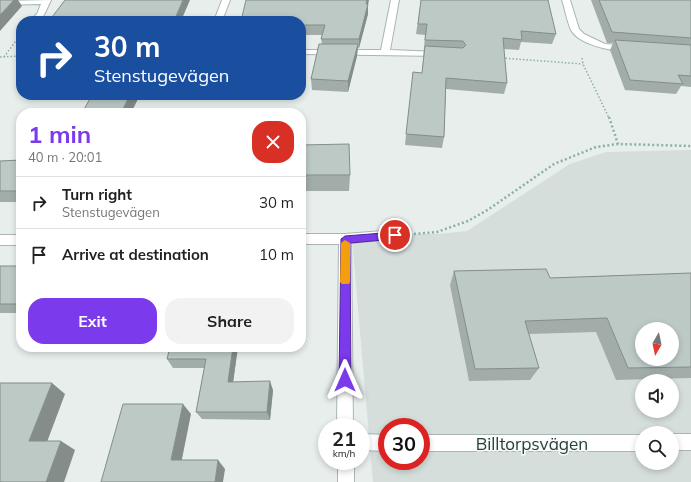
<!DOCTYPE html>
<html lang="en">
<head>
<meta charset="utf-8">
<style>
  body { margin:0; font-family:Mulish,sans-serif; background:#f2f2f2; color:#222; height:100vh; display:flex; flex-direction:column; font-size:15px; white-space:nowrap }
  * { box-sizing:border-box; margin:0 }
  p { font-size:13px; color:#767676 }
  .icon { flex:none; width:22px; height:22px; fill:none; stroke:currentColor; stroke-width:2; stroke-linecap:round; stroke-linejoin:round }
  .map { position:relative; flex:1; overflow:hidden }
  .details { position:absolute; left:16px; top:108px; width:290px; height:244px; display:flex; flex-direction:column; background:#fff; border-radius:16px; box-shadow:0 2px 6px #0003 }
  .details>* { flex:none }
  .hud { position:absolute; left:16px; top:16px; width:290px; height:84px; border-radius:16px; box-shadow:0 2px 6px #0003; background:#1a4fa0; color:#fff; overflow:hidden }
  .needle { width:26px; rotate:189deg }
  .controls { position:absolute; left:635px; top:322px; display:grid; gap:8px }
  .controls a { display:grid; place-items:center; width:44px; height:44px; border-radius:50%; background:#fff; box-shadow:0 2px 6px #0003; font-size:20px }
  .speed { position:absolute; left:318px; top:418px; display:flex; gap:8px; font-size:20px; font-weight:700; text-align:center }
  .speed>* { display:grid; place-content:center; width:52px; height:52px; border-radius:50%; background:#fff; box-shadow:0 2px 6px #0003; line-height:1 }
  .speed small { font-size:10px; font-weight:400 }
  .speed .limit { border:6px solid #d22; background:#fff; color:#111 }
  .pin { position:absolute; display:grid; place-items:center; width:34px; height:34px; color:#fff; margin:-17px; border:2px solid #fff; border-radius:50%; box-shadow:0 1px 4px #0007 }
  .me { position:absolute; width:44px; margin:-22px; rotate:0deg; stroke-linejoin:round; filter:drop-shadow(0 0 3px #0008) }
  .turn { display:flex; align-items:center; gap:14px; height:84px; padding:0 12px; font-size:18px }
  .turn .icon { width:52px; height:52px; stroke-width:2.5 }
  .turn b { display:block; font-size:28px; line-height:34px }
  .round { display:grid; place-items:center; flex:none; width:42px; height:42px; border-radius:16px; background:#f2f2f2 }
  .headline { display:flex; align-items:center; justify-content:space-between; height:68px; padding:0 12px }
  h1 { font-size:24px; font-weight:700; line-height:30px; color:#7c3aed }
  .cta { display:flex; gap:8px; margin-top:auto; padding:8px 12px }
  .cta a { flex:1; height:46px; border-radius:16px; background:#7c3aed; color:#fff; font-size:16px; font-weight:700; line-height:46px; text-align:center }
  .cta a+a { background:#f2f2f2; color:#222 }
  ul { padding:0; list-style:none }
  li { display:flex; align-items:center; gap:12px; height:52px; padding:0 12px; border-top:1px solid #e0e0e0 }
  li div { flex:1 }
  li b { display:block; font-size:15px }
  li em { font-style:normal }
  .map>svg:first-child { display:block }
  .built { fill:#d5dedb; fill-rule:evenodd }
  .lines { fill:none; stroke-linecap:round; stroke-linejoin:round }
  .minor-casing { stroke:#a9b6b4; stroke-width:2 }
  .path-far1 { stroke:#8aafa9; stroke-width:1.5; stroke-dasharray:1.5 2; stroke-linecap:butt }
  .path { stroke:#8aafa9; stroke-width:2.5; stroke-dasharray:2 2.5; stroke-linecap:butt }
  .minor { fill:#fff; fill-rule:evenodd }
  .wall { fill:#a2ada9 }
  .shaded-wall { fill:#848d8a }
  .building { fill:#bcc9c5; stroke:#848d8a; fill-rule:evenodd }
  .route { fill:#7c3aed; stroke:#51269a }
  .slow { fill:#f59e0b }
  .labels { text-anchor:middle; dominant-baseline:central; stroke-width:3; stroke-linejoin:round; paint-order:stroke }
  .near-street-label { font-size:17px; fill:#263f3d; stroke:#f7fbf9 }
</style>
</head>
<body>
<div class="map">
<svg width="691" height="482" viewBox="0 0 691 482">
  <rect width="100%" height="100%" fill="#e7eeec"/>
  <path class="built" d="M691 150V482H373L352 239 397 234H439L467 231 570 164 606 152ZM642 329H672V359H642ZM642 381H672V411H642ZM387 427H421V461H387ZM642 433H672V463H642Z"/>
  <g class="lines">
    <defs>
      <g id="minor">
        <polygon points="51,0 44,15 38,21 29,21 37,14 41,4 0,5 0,1"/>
        <polygon points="222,0 230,0 222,21 214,21"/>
        <polygon points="391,0 399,0 390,50 439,52 442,52 443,54 442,56 301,54 301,50 381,50"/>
        <path d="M562 0H570L579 29 584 34 605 44 631 46V50C616 53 579 45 571 30 567 21 565 9 562 0Z"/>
        <polygon points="395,230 399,232 401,235 399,238 351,243 353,427 337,427 339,244 301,244 301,234 345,234"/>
        <rect x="0" y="235" width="21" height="10"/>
        <polygon points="361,434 387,435 387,451 361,450"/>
        <rect x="672" y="434" width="19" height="16"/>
        <rect x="421" y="435" width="221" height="16"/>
        <rect x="338" y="461" width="16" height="21"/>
      </g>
    </defs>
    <use href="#minor" class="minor-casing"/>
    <g class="path-far1">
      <polyline points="0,57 21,56"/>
      <polyline points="4,57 21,34"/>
      <polyline points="502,58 583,64"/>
      <polyline points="582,58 583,64 609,118"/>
    </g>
    <g class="path">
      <polyline points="609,117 618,144"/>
      <polyline points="414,234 437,232 468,221 489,209 554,164 596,147 618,144 691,146"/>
    </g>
    <use href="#minor" class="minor"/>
  </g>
  <g class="wall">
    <polygon points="421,0 556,34 552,44 521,42 519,50 504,49 507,83 504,94 446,89 444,137 442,148 405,145 413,72 422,73 425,35 416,34"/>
    <polygon points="591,0 691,0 691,87 681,86 676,94 625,90 610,50 613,43 607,43"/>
    <polygon points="368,4 368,14 359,48 358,48 357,56 348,92 312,90 311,79 322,44 321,39 322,35 301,35 301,21"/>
    <polygon points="152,95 207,95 206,96 153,96"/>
    <polygon points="301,145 350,175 349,191 301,191"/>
    <polygon points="21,160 21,202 0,202 0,161"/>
    <rect x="0" y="266" width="21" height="47"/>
    <polygon points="454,271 550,278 691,273 691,378 616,380 596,332 529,334 539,368 530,380 469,381 450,285"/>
    <polygon points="170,347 238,347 233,382 273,390 270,420 202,419 196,412 204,368 173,368 167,359"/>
  </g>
  <g class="shaded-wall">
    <polygon points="14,0 18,0 22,6 0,31 0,15"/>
    <polygon points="183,0 190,0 181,21 174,21"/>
    <polygon points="367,0 369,0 366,14 366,4"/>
    <polygon points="368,4 368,14 359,48 359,39"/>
    <polygon points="358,44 357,56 348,92 348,81"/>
    <polygon points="130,95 140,95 131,113 121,113"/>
    <polygon points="233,347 238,347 232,390 228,382"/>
    <polygon points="270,381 273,390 270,420 267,412"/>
    <polygon points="52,383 65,394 44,450 29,441"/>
    <polygon points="183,404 191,414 180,469 171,460"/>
    <polygon points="61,441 75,450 64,482 46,482"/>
    <polygon points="218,460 225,469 223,482 215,482"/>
  </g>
  <g class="building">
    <polygon points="0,0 14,0 0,15"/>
    <polygon points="65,0 183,0 174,21 49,21"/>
    <polygon points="246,0 367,0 366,4 368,4 359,39 321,39 325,25 301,25 301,21 241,21"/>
    <polygon points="421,0 548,0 556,34 521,31 522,40 503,38 507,83 446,78 444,137 406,134 413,72 422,73 425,46 463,48 466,45 463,41 425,40 427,24 418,24"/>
    <polygon points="599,0 691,0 691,38 612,32"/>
    <polygon points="615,40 691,45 691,76 678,75 683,84 630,80"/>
    <polygon points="319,44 358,44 348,81 311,79"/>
    <polygon points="92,95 130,95 121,113 82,113"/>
    <polygon points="349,144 350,175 301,175 301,145"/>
    <polygon points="21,160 21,191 0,191 0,161"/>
    <polygon points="0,266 21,266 21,309 17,309 19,304 0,304"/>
    <path d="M546 269 550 278 691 273V367L628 368 607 318 525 321 539 368 475 369 454 271ZM642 329H672V359H642Z"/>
    <polygon points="170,347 233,347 228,382 270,381 267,412 196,412 206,359 167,359"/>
    <polygon points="0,383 52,383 29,441 61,441 46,482 0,482"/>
    <polygon points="123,404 183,404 171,460 218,460 215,482 101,482"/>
  </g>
  <polygon class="route" points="395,232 400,235 395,239 350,243 351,380 349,384 345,385 341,384 339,380 341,239 345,236"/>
  <polygon class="slow" points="345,240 350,243 350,282 349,284 342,284 340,282 341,243"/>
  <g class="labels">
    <g class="near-street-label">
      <text x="532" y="443">Billtorpsvägen</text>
    </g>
  </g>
</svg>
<div class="controls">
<a><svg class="needle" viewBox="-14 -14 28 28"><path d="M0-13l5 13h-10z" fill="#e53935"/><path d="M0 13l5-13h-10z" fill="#767676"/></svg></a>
<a><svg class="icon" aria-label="sound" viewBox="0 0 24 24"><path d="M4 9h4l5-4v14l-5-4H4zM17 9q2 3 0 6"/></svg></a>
<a><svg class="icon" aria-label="search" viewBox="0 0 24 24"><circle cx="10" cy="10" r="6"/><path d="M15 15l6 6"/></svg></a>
</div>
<div class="speed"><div>21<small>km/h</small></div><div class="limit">30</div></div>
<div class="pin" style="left:395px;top:235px;background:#d93025"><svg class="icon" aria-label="arrive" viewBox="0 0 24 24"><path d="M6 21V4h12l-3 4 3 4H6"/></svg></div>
<svg class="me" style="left:345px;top:380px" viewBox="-20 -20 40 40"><path d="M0-17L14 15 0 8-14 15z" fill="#7c3aed" stroke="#fff" stroke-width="4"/></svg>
<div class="hud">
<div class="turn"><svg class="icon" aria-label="right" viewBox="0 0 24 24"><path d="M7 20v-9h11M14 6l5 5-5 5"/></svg><div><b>30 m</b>Stenstugevägen</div></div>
</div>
<section class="details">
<div class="headline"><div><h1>1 min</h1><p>40 m · 20:01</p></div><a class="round" style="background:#d93025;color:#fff"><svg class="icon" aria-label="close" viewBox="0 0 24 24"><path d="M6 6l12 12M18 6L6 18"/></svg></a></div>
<ul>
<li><svg class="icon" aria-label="right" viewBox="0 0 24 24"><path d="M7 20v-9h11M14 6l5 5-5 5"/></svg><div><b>Turn right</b><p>Stenstugevägen</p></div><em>30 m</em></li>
<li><svg class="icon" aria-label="arrive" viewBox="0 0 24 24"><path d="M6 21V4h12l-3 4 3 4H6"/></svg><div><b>Arrive at destination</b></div><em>10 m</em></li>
</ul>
<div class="cta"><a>Exit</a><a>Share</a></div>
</section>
</div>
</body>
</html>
